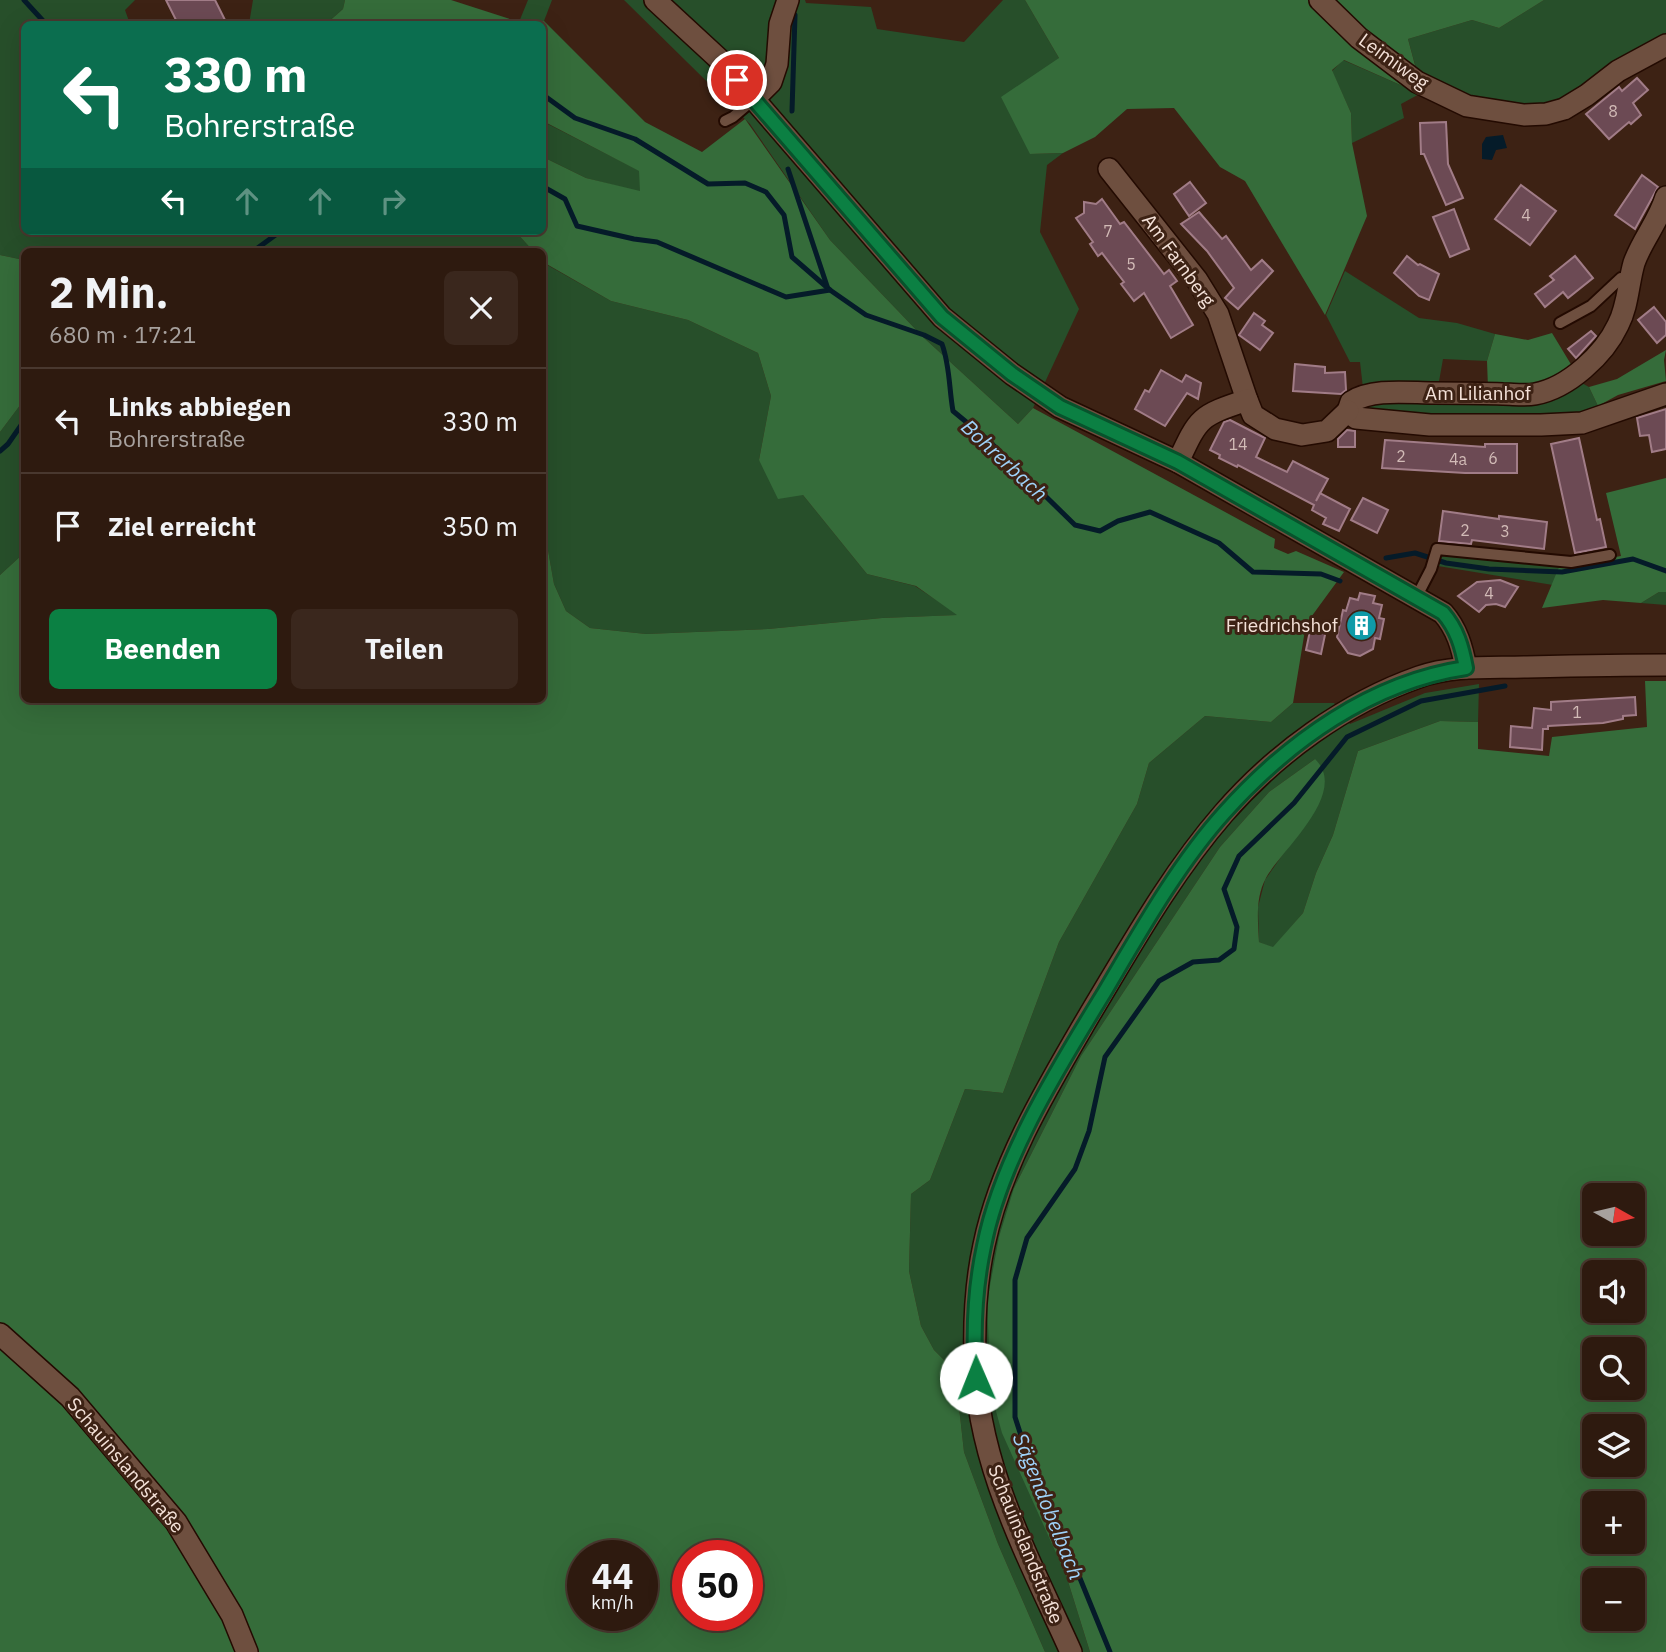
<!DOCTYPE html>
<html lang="de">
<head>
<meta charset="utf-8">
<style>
  body { margin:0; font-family:"IBM Plex Sans",sans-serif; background:#3a271d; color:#f1f3f6; height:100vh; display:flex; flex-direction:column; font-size:26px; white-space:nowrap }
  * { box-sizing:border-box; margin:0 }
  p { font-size:23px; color:#a7a19e }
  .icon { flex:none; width:38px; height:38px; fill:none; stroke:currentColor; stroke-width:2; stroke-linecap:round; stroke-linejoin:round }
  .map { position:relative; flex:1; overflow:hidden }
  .panel { position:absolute; left:21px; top:248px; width:525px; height:455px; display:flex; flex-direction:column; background:#2e1a0f; border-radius:10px; box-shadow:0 7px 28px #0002,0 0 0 2px #49382f }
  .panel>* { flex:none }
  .guide { position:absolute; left:21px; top:21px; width:525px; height:214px; border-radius:10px; box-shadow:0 7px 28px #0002,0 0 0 2px #49382f; background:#0b6e4f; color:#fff; overflow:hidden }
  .needle { width:46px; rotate:98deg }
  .fabs { position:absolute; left:1582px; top:1183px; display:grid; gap:14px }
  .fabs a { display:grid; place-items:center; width:63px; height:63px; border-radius:10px; background:#2e1a0f; box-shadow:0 7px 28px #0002,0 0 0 2px #49382f; font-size:35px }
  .speed { position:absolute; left:567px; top:1540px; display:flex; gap:14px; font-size:35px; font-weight:700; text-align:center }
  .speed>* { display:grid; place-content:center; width:91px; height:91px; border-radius:50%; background:#2e1a0f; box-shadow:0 7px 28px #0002,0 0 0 2px #49382f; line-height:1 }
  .speed small { font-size:18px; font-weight:400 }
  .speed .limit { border:10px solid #d22; background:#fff; color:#111 }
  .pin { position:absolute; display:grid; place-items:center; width:60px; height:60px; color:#fff; margin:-30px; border:4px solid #fff; border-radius:50%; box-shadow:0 2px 7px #0007 }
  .me { position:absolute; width:77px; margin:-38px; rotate:359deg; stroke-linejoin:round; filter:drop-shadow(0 0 5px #0008) }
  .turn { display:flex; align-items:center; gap:24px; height:147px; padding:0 28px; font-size:32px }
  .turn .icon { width:91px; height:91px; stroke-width:2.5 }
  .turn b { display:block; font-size:49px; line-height:60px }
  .lanes { display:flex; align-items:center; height:66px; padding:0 28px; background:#0003; justify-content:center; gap:35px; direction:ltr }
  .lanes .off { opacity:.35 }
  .round { display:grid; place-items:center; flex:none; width:74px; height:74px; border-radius:10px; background:#3a271d }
  .overview { display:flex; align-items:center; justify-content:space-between; height:119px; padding:0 28px }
  h1 { font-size:42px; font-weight:700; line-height:52px }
  .action { display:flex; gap:14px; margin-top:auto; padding:14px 28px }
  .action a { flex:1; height:80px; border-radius:10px; background:#0b8043; color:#fff; font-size:28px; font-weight:700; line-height:80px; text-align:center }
  .action a+a { background:#3a271d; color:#f1f3f6 }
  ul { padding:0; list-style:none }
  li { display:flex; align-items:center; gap:21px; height:105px; padding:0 28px; border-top:2px solid #49382f }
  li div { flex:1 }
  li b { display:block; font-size:26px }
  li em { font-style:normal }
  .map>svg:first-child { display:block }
  .green { fill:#274f2a }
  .forest { fill:#356c3a; fill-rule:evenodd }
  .water { fill:#051b29 }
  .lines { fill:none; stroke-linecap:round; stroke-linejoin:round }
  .stream { stroke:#051b29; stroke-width:5 }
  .building { fill:#6c4a54; stroke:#a17c87; stroke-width:2 }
  .service-casing { stroke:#230a01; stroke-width:14 }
  .minor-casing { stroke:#230a01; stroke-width:24 }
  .tertiary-casing { stroke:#230a01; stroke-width:24 }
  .secondary-casing { stroke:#230a01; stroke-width:24 }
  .service { stroke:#6e4f3f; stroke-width:10 }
  .minor { stroke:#6e4f3f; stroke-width:21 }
  .tertiary { stroke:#6e4f3f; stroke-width:21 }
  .secondary { stroke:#6e4f3f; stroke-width:21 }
  .route-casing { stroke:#07532c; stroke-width:18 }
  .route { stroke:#0b8043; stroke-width:12 }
  .labels { text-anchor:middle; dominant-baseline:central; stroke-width:6; stroke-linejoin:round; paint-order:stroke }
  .number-label { font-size:16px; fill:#d2bbb7 }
  .street-label { font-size:19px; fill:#f4e1d8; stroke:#3d2214 }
  .poi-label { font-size:19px; fill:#f4e1d8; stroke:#3d2214; text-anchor:end }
  .water-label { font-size:21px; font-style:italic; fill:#9ed2f9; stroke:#3d2214 }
</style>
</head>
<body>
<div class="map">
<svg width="1666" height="1652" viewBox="0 0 1666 1652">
  <rect width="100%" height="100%" fill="#3d2214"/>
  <g class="green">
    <polygon points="0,0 135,0 125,10 130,24 24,24 24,231 515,231 534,252 24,252 24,260 0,255"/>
    <polygon points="253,0 345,0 343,9 326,24 249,24"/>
    <polygon points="528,0 552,0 544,21 519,22"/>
    <polygon points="624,0 805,0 806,3 871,7 877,29 964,42 1003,0 1025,0 1059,58 1030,154 1063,153 1047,165 1040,232 1079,309 1033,408 1018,424 923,337 830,240 750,124"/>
    <polygon points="1544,0 1666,0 1666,42 1544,110 1469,100 1436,85 1401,104 1404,118 1352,143 1351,113 1332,71 1343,60 1405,87 1419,79 1408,39 1472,20 1499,28"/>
    <polygon points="542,121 640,171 640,192 586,178 543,157"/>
    <polygon points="542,262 611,301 688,320 758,353 771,396 759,460 803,495 867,574 915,586 959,615 882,618 768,629 646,634 590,628 566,611 554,584 543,522"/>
    <polygon points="1345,271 1419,318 1457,323 1495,334 1487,361 1443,359 1438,387 1363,388 1360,362 1350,362 1326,315"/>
    <polygon points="1580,382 1589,387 1598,406 1579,415 1524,419 1363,413 1356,406 1362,402"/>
    <polygon points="24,400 24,553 0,575 0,432"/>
    <polygon points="1442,555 1559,567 1553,585 1438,566"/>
    <polygon points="1659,592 1666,592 1666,605 1641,603"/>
    <polygon points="1479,684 1478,722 1440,721 1358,751 1333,835 1316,873 1303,913 1273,948 1259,942 1258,907 1265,880 1288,847 1315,759 1269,792 1220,847 1081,1056 1014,1188 1066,1575 1090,1652 1045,1652 998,1544 964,1452 955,1371 934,1350 921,1326 909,1271 911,1194 930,1180 965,1089 1003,1093 1059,942 1137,804 1149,763 1205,716 1271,722 1293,703 1334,703 1350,724 1425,693"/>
  </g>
  <g class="forest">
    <path d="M345 0H451L519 22 544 21 645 122 702 152 745 119 830 240 923 337 1018 424 1033 408 1275 539 1274 548 1288 554 1296 551 1344 572 1306 624 1293 703 1271 722 1205 716 1149 763 1137 804 1059 942 1003 1093 965 1089 930 1180 911 1194 909 1271 921 1326 934 1350 955 1371 964 1452 998 1544 1045 1652H0V575L24 553V700H542L543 522 554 584 566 611 590 628 646 634 768 629 882 618 957 615 916 586 867 574 803 495 778 499 759 460 771 396 758 353 688 320 611 301 543 262 542 252H534L515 231H542L543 157 586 178 640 191 639 171 543 121 542 24H326L343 9ZM583 1556H642V1615H583ZM688 1556H747V1615H688Z"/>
    <polygon points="1025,0 1544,0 1499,28 1472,20 1408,39 1419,80 1405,87 1344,60 1332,70 1351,113 1352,143 1367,216 1325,315 1245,181 1220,167 1174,108 1127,109 1095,137 1063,153 1030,154 1001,97 1059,58"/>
    <polygon points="0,255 24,260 24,400 0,432"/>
    <polygon points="1552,333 1572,366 1539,388 1488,388 1487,361 1495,334 1528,340"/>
    <polygon points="1666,350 1664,360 1666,381 1618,395 1598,406 1589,387 1617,379"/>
    <polygon points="1666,478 1666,592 1659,592 1641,603 1603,600 1542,608 1559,567 1621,556 1606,493"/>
    <path d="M1645 681H1666V1652H1090L1066 1575 1002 1433 991 1393 987 1302 999 1237 1014 1188 1081 1056 1220 847 1269 792 1315 759C1350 793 1281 850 1266 878 1255 898 1258 921 1259 942L1273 947 1303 913 1316 873 1333 835 1358 751 1440 721 1478 722V749L1549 756 1552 737 1647 727ZM1594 1195H1633V1234H1594ZM1594 1272H1633V1311H1594ZM1594 1349H1633V1388H1594ZM1633 1426V1465H1594V1426ZM1594 1503H1633V1542H1594ZM1594 1580H1633V1619H1594Z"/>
  </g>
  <polygon class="water" points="1503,135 1507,148 1496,150 1492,160 1482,159 1482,144 1486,137"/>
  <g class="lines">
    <g class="stream">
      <polyline points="24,0 46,24"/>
      <path d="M542 94 575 118 635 139 708 184 745 183 766 192 784 215 792 257 830 290 866 315 924 335 942 344C950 366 949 389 953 411L988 440 1075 525 1100 531 1118 521 1150 512 1219 543 1253 572 1321 574 1340 581"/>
      <polyline points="792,111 795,15"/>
      <polyline points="788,169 827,286"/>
      <polyline points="542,186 565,199 577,226 634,239 657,242 786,297 830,290"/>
      <polyline points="252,252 281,231"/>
      <polyline points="0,451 8,444 24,421"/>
      <polyline points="1386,558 1415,553 1446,563 1489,569 1562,572 1633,559 1666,571"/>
      <polyline points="1110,1652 1077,1571 1036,1482 1015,1417 1015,1280 1027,1238 1075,1169 1089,1131 1105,1057 1159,981 1193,962 1219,960 1234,949 1237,927 1224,889 1239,856 1294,803 1347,737 1421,701 1505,686"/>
    </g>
  </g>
  <g class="building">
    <polygon points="166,0 215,0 227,24 178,24"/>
    <polygon points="1637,78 1648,90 1633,103 1641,115 1631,124 1629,122 1609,139 1586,114 1619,87 1622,91"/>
    <polygon points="1446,122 1448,164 1463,198 1446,205 1424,154 1421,154 1420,123"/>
    <polygon points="1642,175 1658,187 1635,229 1615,215"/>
    <polygon points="1190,182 1206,203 1189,216 1174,194"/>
    <polygon points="1521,185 1556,211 1530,245 1495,219"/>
    <polygon points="1102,199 1120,224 1124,222 1164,274 1169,270 1177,281 1170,286 1193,325 1171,338 1144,293 1134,301 1121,284 1124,282 1102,253 1098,256 1090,244 1093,242 1076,218 1084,213 1084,202 1096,204"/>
    <polygon points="1454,209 1469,249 1450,257 1433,217"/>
    <polygon points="1199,212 1222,239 1226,236 1251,270 1262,260 1273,271 1238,309 1225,298 1234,288 1207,251 1181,224"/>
    <polygon points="1407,256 1418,265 1420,264 1439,274 1429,300 1419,296 1394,273"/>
    <polygon points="1575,256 1593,278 1568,298 1563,292 1545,307 1535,294 1554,280 1550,276"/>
    <polygon points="1654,307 1666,322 1666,335 1657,343 1638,320"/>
    <polygon points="1254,313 1265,321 1262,325 1273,333 1260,350 1239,335"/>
    <polygon points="1591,331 1596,336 1576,358 1568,349"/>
    <polygon points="1295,364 1325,367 1325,373 1345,372 1346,390 1341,394 1293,391"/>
    <polygon points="1161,370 1182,382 1186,375 1201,383 1198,399 1187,393 1165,426 1135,409 1145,390 1149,392"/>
    <polygon points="1666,409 1666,449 1652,452 1649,435 1640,436 1637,418"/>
    <polygon points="1230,420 1265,438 1256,457 1287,472 1293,461 1328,479 1316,501 1320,493 1350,509 1339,531 1323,524 1326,518 1312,510 1314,505 1238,465 1237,467 1219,458 1220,455 1210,450 1224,422"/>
    <polygon points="1347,430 1355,431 1355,447 1338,447 1338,439"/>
    <polygon points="1579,438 1597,520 1600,519 1606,547 1575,553 1551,444"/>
    <polygon points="1385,440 1485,447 1485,444 1517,444 1517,473 1465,473 1382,468"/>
    <polygon points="1363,498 1388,510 1377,533 1351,520"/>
    <polygon points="1443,511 1499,519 1499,516 1547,522 1544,549 1472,540 1471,544 1439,541"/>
    <polygon points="1500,580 1518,587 1505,607 1496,604 1486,605 1479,612 1458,596 1477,582"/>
    <polygon points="1360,593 1375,596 1373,603 1382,605 1379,618 1384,619 1380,639 1375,638 1373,649 1360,656 1348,653 1337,637 1343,610 1346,611 1350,598 1358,600"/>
    <polygon points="1311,626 1326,630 1321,654 1306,650"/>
    <polygon points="1635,697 1636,715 1623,716 1623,719 1603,723 1548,726 1548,729 1543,729 1542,750 1510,747 1511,726 1532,728 1534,708 1551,710 1551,702"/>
  </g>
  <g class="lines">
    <defs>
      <g id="service">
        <polyline points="725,121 733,117 753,100"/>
        <polyline points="1560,323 1591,306 1621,278 1631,279"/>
        <polyline points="1417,596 1431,569 1437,549 1571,562 1610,555"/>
      </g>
      <g id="minor">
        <polyline points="1320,0 1359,38 1417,82 1467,106 1524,115 1546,114 1564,109 1587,95 1618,71 1666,45"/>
        <polyline points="753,100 771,82 777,64 780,24 788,0"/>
        <polyline points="1109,169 1197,280 1218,314 1247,400"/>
        <path d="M1666 197C1659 221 1642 240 1634 263 1628 284 1628 306 1618 325 1604 355 1568 388 1535 394 1525 396 1513 394 1503 394 1480 393 1457 393 1434 393 1408 393 1373 388 1351 402L1348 411 1356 418 1430 425H1541L1582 423 1666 394"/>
        <path d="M1178 462C1199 417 1199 416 1247 400L1253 415 1275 429 1302 435 1327 431 1348 411"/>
      </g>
      <path id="tertiary" d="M655 0 720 60 942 317 1012 374 1060 407 1178 462 1443 613C1457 629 1462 647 1466 668"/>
      <g id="secondary">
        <polyline points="0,1334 70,1397 176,1522 232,1615 247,1652"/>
        <path d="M1071 1652C1029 1558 976 1463 975 1358 974 1321 976 1281 984 1245 1001 1163 1048 1086 1090 1014 1131 946 1171 874 1223 814 1275 754 1345 703 1419 677 1452 665 1490 668 1524 667 1572 666 1619 665 1666 665"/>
      </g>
    </defs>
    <use href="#service" class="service-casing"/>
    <use href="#minor" class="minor-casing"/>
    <use href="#tertiary" class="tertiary-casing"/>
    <use href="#secondary" class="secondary-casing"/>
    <use href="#service" class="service"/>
    <use href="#minor" class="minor"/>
    <use href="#tertiary" class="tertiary"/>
    <use href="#secondary" class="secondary"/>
  </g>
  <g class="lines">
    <defs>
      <path id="route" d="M737 80 942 317 1012 374 1060 407 1178 462 1443 613C1457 629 1462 647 1466 668 1371 682 1288 742 1225 812 1178 864 1140 932 1104 993 1058 1068 1001 1159 984 1246 975 1288 973 1335 976 1378"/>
    </defs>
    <use href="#route" class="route-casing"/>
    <use href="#route" class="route"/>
  </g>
  <defs>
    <symbol id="building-disc" viewBox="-11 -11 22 22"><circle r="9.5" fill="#0f9aa8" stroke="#3d2214"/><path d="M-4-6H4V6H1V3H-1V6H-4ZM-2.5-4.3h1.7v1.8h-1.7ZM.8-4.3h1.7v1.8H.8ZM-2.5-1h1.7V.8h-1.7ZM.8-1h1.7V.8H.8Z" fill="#fff"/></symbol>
  </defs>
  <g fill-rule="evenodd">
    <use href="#building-disc" x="1344" y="608" width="35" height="35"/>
  </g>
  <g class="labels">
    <g class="number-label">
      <text x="1613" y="111">8</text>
      <text x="1526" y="215">4</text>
      <text x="1108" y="231">7</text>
      <text x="1131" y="264">5</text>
      <text x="1238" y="444">14</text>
      <text x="1401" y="456">2</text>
      <text x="1493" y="458">6</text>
      <text x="1458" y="459">4a</text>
      <text x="1465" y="530">2</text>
      <text x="1505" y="531">3</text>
      <text x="1489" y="593">4</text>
      <text x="1577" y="712">1</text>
    </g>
    <g class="street-label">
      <text transform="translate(1394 61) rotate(36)">Leimiweg</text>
      <text transform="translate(1179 260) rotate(54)">Am Farnberg</text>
      <text x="1478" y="393">Am Lilianhof</text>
      <text transform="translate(126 1465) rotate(50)">Schauinslandstraße</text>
      <text transform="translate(1026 1544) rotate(68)">Schauinslandstraße</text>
    </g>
    <g class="poi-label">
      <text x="1338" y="625">Friedrichshof</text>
    </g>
    <g class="water-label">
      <text transform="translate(1005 460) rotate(43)">Bohrerbach</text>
      <text transform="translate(1049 1506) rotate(68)">Sägendobelbach</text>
    </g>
  </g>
</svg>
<div class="fabs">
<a><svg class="needle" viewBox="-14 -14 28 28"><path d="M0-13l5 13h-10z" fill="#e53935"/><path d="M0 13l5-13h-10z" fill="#a7a19e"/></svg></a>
<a><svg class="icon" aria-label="sound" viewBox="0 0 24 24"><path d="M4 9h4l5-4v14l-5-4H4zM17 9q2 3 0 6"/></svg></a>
<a><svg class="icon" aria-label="search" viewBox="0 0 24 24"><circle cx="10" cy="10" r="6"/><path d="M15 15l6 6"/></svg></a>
<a><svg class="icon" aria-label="layers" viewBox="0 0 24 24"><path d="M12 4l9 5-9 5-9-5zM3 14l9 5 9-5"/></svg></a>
<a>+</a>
<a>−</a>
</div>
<div class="speed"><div>44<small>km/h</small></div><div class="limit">50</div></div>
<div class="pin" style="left:737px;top:80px;background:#d93025"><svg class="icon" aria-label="arrive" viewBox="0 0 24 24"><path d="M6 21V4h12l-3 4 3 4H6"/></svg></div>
<svg class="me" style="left:976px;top:1378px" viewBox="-20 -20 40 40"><circle r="19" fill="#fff"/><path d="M0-13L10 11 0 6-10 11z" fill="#0b8043"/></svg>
<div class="guide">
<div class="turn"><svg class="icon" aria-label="left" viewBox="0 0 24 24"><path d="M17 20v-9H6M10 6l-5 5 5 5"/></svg><div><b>330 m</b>Bohrerstraße</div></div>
<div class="lanes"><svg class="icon" aria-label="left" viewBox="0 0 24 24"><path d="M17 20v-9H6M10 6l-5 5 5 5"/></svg><svg class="icon off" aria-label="ahead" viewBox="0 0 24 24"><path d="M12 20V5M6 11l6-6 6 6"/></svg><svg class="icon off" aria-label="ahead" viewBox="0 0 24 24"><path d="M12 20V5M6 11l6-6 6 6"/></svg><svg class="icon off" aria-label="right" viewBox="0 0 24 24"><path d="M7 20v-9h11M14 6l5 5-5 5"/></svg></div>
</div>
<section class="panel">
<div class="overview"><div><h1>2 Min.</h1><p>680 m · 17:21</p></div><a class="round"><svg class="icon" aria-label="close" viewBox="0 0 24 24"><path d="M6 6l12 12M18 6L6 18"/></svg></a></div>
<ul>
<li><svg class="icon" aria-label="left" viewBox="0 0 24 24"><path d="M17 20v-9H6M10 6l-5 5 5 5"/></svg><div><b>Links abbiegen</b><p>Bohrerstraße</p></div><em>330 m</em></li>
<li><svg class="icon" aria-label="arrive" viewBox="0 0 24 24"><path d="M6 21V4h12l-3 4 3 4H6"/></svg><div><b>Ziel erreicht</b></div><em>350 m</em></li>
</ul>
<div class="action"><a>Beenden</a><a>Teilen</a></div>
</section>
</div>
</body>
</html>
